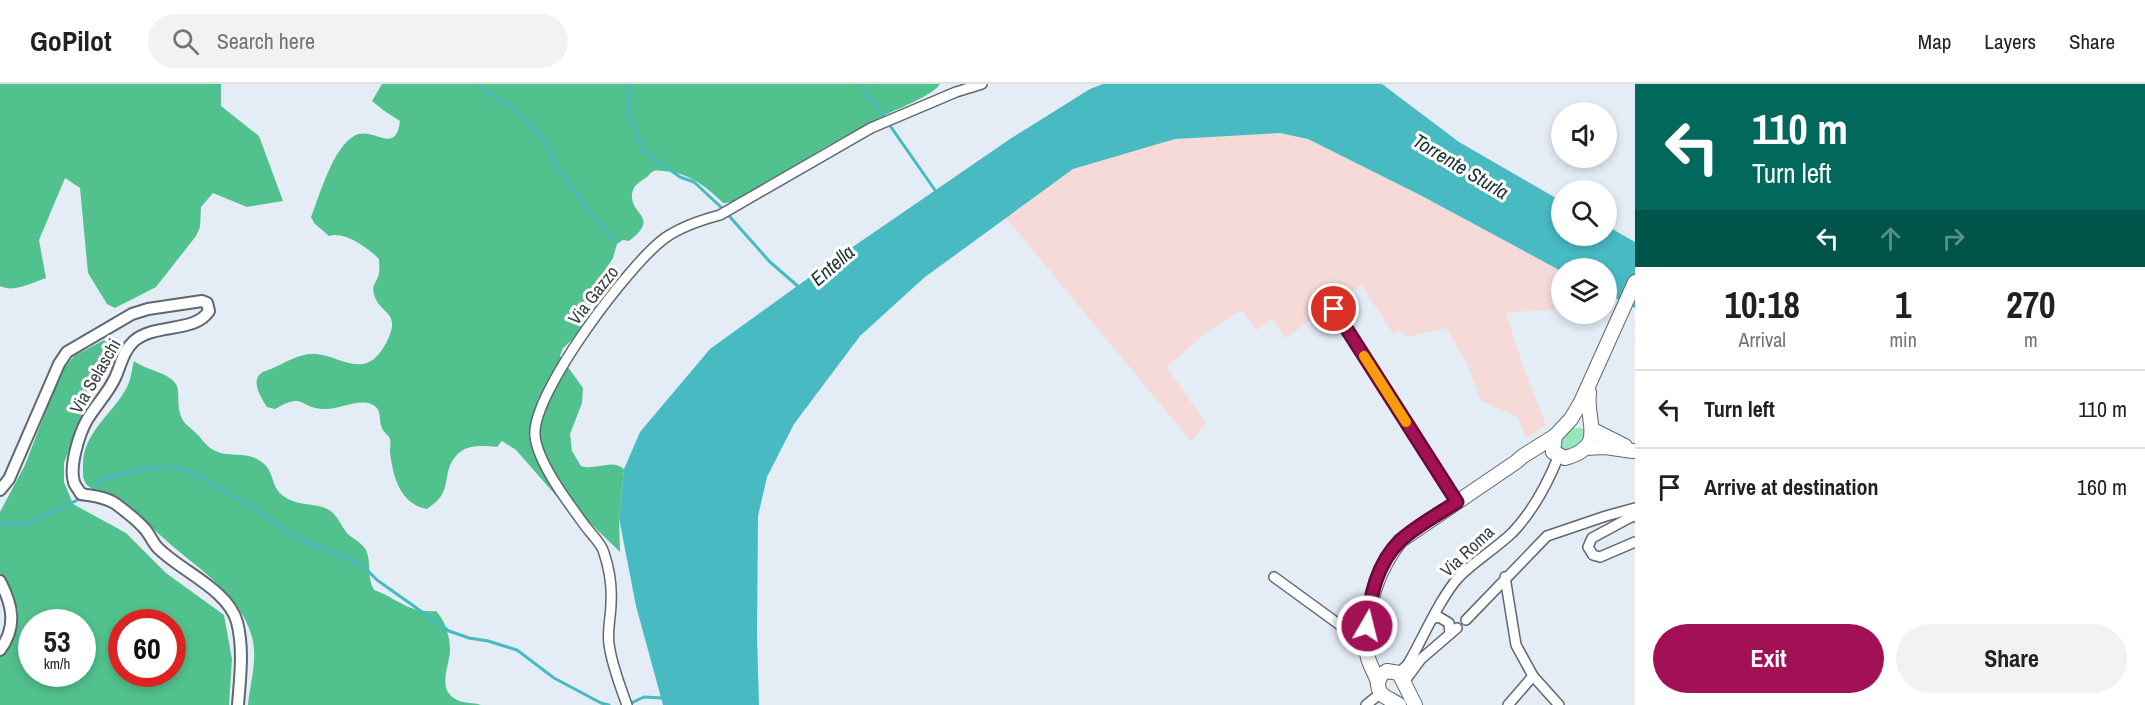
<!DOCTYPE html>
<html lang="en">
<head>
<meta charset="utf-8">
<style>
  body { margin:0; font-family:"Archivo Narrow",sans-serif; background:#f2f2f2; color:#202124; height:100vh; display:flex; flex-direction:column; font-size:22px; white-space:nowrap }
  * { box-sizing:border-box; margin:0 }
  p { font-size:20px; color:#757577 }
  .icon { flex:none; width:33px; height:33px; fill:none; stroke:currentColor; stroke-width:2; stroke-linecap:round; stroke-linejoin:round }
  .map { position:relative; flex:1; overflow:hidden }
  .side { display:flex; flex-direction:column; background:#fff; width:510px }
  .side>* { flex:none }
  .hud { background:#00695c; color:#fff; overflow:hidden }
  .controls { position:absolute; left:1551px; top:18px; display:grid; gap:12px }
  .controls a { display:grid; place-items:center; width:66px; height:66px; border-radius:50%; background:#fff; box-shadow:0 3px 9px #0003; font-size:30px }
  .speed { position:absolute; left:18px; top:525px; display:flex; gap:12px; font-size:30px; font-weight:700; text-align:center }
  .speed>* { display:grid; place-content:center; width:78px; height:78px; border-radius:50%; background:#fff; box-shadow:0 3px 9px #0003; line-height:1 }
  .speed small { font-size:15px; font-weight:400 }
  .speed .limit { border:9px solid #d22; background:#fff; color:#111 }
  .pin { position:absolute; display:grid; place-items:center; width:51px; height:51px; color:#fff; margin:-26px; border:3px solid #fff; border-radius:50%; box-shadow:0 2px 6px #0007 }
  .me { position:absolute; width:66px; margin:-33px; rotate:8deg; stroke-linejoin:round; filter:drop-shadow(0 0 4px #0008) }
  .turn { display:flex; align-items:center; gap:21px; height:126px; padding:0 18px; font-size:27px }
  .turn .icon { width:78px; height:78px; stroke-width:2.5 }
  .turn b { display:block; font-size:42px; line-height:51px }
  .lanes { display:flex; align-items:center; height:57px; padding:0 18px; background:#0003; justify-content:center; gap:30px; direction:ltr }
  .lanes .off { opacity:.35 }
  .eta { display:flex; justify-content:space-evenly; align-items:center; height:102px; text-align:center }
  .eta b { font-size:36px; font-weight:700; line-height:42px }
  .button { display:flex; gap:12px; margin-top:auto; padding:12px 18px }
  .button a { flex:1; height:69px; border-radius:36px; background:#a21055; color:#fff; font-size:24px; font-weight:700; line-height:69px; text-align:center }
  .button a+a { background:#f2f2f2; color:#202124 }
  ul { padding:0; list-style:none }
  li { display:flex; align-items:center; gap:18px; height:78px; padding:0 18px; border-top:2px solid #e0e0e0 }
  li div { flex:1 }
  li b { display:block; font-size:22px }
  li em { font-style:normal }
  header { display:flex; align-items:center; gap:36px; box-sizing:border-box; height:84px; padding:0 30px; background:#fff; border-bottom:2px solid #e0e0e0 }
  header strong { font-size:28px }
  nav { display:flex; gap:33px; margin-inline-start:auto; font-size:21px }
  .search { width:420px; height:54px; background:#f2f2f2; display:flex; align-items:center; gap:15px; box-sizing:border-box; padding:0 21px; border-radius:33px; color:#757577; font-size:22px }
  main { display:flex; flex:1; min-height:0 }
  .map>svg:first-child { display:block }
  .industrial { fill:#f5dad8 }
  .green { fill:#94e8bc }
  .forest { fill:#51c18d; fill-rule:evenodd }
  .water { fill:#47bac2 }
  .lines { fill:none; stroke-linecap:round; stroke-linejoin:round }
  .stream { stroke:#47bac2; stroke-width:3 }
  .minor-casing { stroke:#606770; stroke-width:12 }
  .tertiary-casing { stroke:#606770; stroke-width:14 }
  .primary-casing { stroke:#606770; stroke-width:16 }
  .minor { stroke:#fff; stroke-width:9 }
  .tertiary { stroke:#fff; stroke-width:10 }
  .primary { stroke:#fff; stroke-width:14 }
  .route-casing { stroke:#690a37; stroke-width:15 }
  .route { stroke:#a21055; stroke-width:10 }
  .slow { stroke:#f59e0b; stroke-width:10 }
  .labels { text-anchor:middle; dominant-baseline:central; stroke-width:6; stroke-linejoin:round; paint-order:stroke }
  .street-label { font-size:18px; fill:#3a3d41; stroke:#fff }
  .water-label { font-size:20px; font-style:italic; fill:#193335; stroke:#fff }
</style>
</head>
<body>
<header>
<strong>GoPilot</strong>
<div class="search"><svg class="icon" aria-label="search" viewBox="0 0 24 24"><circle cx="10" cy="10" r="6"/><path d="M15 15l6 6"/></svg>Search here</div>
<nav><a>Map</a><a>Layers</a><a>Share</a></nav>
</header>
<main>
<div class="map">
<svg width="1635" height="621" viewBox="0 0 1635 621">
  <rect width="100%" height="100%" fill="#e4ecf6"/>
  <polygon class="industrial" points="1255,49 1280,49 1308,55 1422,112 1561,187 1561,213 1555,225 1506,229 1524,285 1546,341 1526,354 1518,333 1481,317 1466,277 1446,244 1407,253 1400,246 1393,249 1361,201 1285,254 1273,235 1256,246 1242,226 1208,247 1167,283 1206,340 1191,357 1006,134 1073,85 1175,55"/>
  <path class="green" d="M1573 344H1581L1586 347C1584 360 1574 366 1562 367L1559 365C1560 354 1563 350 1573 344Z"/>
  <g class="forest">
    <path d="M0 0H221V22L259 52 283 117 247 123 213 109 201 123 200 143 196 152 156 203 115 224 107 220 88 189 80 104 65 94 39 156 46 194C31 199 14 209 0 202Z"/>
    <path d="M382 0H940C932 12 899 24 885 31 859 45 833 58 808 74 787 87 747 119 723 119 706 102 687 88 663 87 660 87 657 86 654 87 652 87 648 92 647 93 640 98 633 101 632 110 630 132 661 132 629 157L623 156 617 160 613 174 598 197 589 228 574 254 563 264 560 272 583 304 582 319 570 350 572 367 581 382C595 387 612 374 624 385L619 434 620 468 587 436 559 415 516 366 502 357 497 363C475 361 459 360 449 384 446 393 447 403 441 412 438 417 432 421 427 425 400 420 393 393 390 368 390 364 391 358 390 355 388 350 383 348 382 344 378 334 383 325 371 320 358 315 340 325 326 325 298 325 306 307 275 325L267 323C262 315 251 299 260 290 263 287 270 286 273 284 287 278 299 269 316 270 333 271 353 286 369 278 378 274 385 262 389 253 400 227 379 230 374 210 371 201 378 197 379 189 380 185 379 179 379 175 368 164 345 147 329 152L314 139 311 133C320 110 333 64 354 52 372 41 396 73 400 37L383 26 372 17Z"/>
    <path d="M104 256 117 268 84 326 64 379V398L73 420 126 449 166 489 224 531 232 575 229 621H0V573L15 552 18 528 11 507 0 489V428L25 381 60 290 74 272ZM32 538H82V590H32ZM122 538H172V590H122Z"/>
    <path d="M134 277C145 286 170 288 177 302 179 308 178 318 179 325 182 340 187 340 197 350 201 354 205 360 209 363 223 375 242 367 257 375 276 385 269 400 282 411 298 423 309 418 325 424 338 429 340 442 349 451 355 456 362 459 366 466 372 479 366 492 374 506 399 515 407 529 436 527 445 536 450 552 450 566 450 581 437 603 454 614 461 620 473 618 481 621H248C250 599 258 575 252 553 240 510 201 487 169 459 152 444 136 428 117 415 108 410 96 408 88 402 82 397 83 388 83 381 83 348 113 330 127 303 131 295 132 285 134 277Z"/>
  </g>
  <polygon class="water" points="1103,0 1382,0 1459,58 1561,117 1562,152 1606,152 1607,142 1635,158 1635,224 1607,210 1606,184 1562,184 1561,187 1422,112 1308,55 1280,49 1175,55 1073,85 925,193 860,252 794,340 767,393 758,432 757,553 759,621 663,621 636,522 619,434 624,385 640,348 710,265 825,182 1010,55 1090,5"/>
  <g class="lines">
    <g class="stream">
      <polyline points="477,0 483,6 514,24 530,40 546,60 558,85 604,145 616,156"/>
      <polyline points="629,0 629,28 642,66 680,93 694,98 723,125 770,178 800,204"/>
      <polyline points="861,0 937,109"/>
      <polyline points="90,408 103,395 146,384 173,383 192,388 253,424 299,455 362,481 377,496 449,547 469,554 488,557 517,566 554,594 601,619 609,621"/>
      <polyline points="0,440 25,440 82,414"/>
      <polyline points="629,620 644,613 663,614"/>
    </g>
    <defs>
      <g id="minor">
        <polyline points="1334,225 1457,418"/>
        <polyline points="1635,432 1629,434 1592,454 1588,463 1593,471 1600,473 1635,458"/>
        <polyline points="1274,493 1366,560"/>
        <polyline points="1505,493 1516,561 1533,592 1559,621"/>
        <polyline points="1434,534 1439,533 1449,539 1450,550"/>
        <polyline points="1466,536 1547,452 1606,432 1635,424"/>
        <path d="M1399 589 1408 580C1422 556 1441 512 1459 493 1475 477 1495 465 1512 449 1533 427 1548 399 1559 371"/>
        <polyline points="1404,598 1421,575 1457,544"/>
        <path d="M627 621C621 605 611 577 609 560 607 547 611 532 611 519 612 503 609 484 604 469 602 460 592 451 586 443 570 421 538 380 535 352 531 310 630 179 665 154 682 142 701 136 720 131L871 44 956 8 982 0"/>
        <polyline points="1366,621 1381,609"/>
        <polyline points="1508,621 1533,592"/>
      </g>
      <g id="tertiary">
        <path d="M0 406 9 395 59 280 67 268 132 230 148 225 202 217 207 219 209 227C195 249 155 239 134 257 123 267 121 281 115 294 108 309 96 321 87 336 79 350 69 383 74 398 75 402 79 406 81 410 93 412 106 413 116 420 125 427 136 435 144 444 149 449 152 457 157 463 180 487 228 505 237 538 244 565 240 594 238 621"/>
        <path d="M0 497C13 522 17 543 0 566"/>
      </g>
      <g id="primary">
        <polyline points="1593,346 1625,362"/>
        <polyline points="1585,364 1605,363 1633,367"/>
        <polyline points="1553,368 1555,352 1571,335 1581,318 1635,198"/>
        <path d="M1553 368 1565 374C1608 362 1585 339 1589 308"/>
        <polyline points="1378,598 1381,591 1387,587 1399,589 1415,621"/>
        <path d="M1399 621C1393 616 1384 614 1380 608 1378 604 1378 599 1377 595 1374 588 1370 581 1368 574 1365 564 1366 555 1367 546 1369 512 1379 484 1400 457L1516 378 1523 372 1555 352"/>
      </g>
    </defs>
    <use href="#minor" class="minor-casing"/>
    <use href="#tertiary" class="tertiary-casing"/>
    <use href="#primary" class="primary-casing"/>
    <use href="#minor" class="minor"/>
    <use href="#tertiary" class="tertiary"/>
    <use href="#primary" class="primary"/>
  </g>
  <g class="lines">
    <defs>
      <path id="route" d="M1334 225 1457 418C1440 429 1413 444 1400 457 1377 479 1370 512 1367 542"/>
    </defs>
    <use href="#route" class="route-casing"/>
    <use href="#route" class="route"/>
    <polyline class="slow" points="1364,272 1406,338"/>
  </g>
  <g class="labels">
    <g class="street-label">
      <text transform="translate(593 211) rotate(-52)">Via Gazzo</text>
      <text transform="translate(95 292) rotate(-60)">Via Selaschi</text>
      <text transform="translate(1467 467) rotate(-43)">Via Roma</text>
    </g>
    <g class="water-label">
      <text transform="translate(1461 82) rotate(31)">Torrente Sturla</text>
      <text transform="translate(832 181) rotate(-41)">Entella</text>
    </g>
  </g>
</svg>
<div class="controls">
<a><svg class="icon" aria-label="sound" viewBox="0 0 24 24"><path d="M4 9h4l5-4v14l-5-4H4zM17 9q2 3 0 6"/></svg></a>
<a><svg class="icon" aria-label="search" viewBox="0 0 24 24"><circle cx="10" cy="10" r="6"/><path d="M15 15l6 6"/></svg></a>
<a><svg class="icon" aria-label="layers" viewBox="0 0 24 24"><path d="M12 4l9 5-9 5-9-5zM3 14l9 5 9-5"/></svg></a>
</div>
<div class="speed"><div>53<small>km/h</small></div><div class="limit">60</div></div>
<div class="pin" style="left:1334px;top:225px;background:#d93025"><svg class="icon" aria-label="arrive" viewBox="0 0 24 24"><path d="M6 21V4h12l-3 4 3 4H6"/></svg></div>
<svg class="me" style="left:1367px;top:542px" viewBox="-20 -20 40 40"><circle r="17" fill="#a21055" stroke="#fff" stroke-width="3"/><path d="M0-11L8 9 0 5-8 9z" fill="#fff"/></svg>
</div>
<section class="side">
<div class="hud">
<div class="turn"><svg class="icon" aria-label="left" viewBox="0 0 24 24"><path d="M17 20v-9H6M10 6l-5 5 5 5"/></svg><div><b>110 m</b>Turn left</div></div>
<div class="lanes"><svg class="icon" aria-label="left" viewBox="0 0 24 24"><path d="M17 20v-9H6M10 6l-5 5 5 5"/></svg><svg class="icon off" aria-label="ahead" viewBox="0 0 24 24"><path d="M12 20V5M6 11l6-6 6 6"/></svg><svg class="icon off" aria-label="right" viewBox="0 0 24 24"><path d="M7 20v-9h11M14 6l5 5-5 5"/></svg></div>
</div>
<div class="eta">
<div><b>10:18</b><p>Arrival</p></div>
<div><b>1</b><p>min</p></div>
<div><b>270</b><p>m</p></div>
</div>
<ul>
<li><svg class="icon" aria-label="left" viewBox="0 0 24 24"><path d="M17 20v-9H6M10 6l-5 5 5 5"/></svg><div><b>Turn left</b></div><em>110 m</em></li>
<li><svg class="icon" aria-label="arrive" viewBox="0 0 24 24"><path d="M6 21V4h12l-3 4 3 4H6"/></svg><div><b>Arrive at destination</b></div><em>160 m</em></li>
</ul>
<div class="button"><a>Exit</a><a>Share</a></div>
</section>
</main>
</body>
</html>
